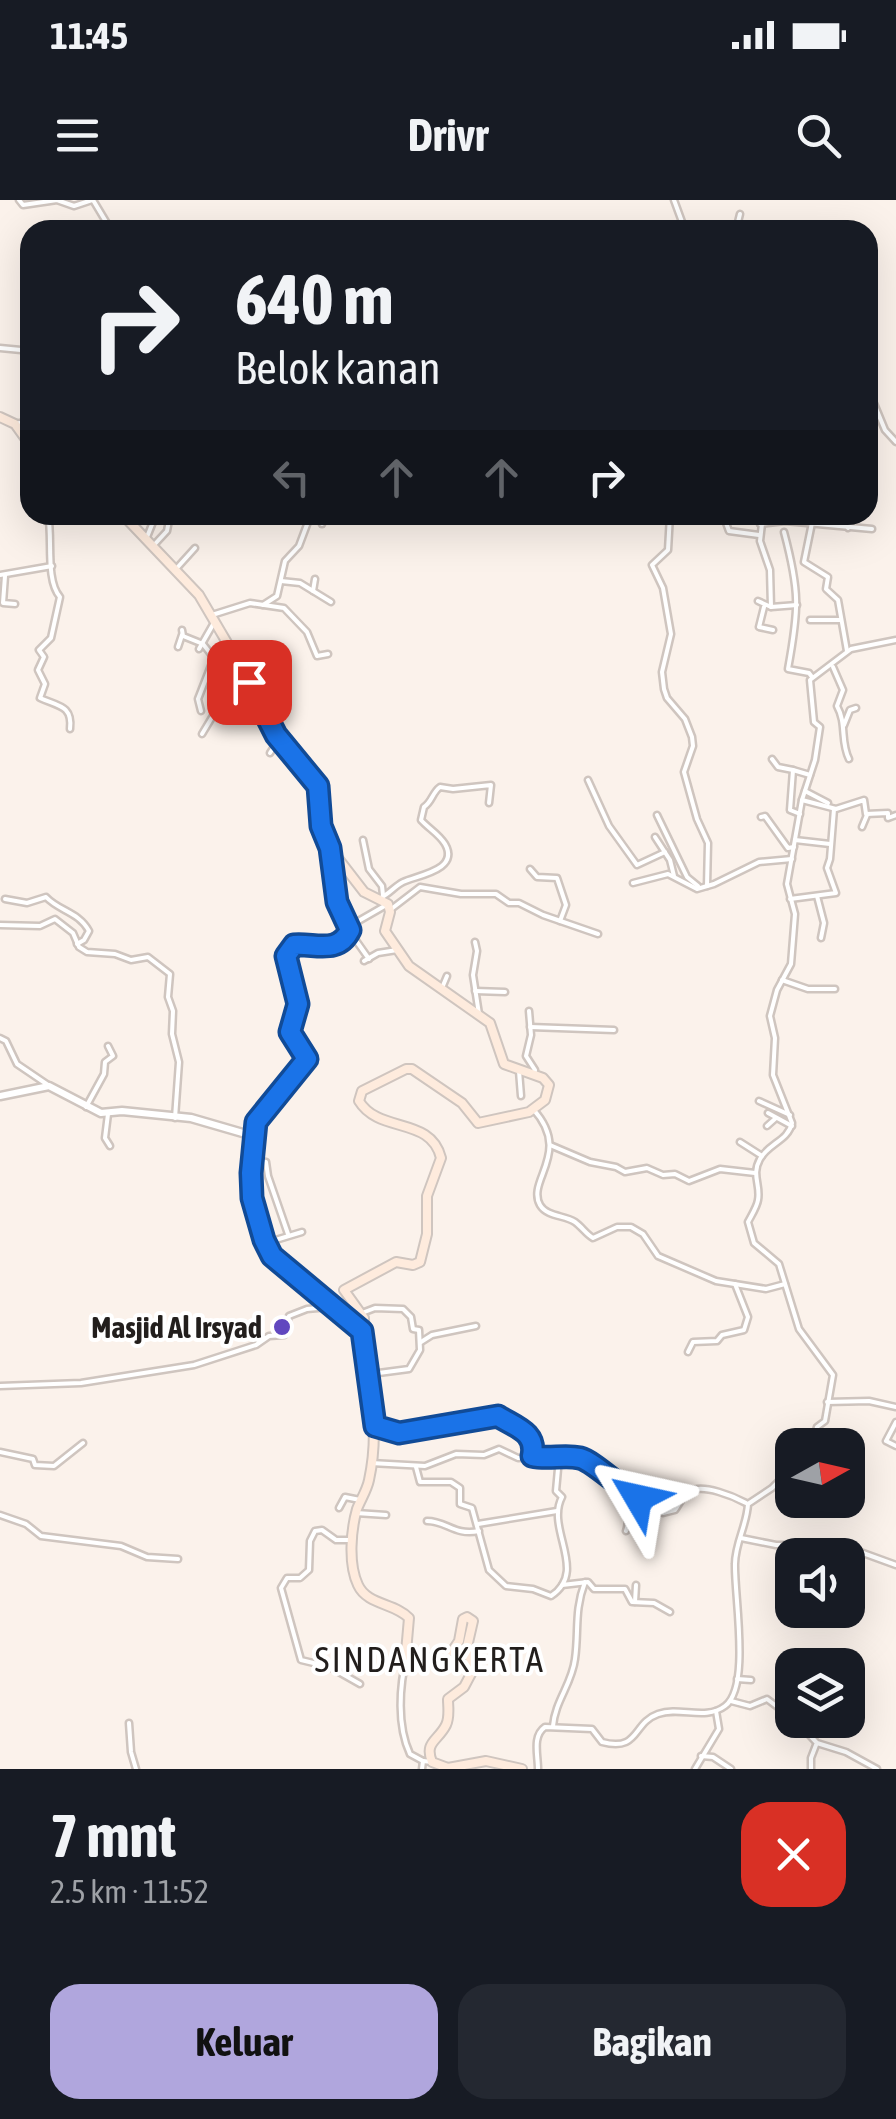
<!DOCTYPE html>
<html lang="id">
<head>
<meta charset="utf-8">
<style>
  body { margin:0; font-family:"Asap Condensed",sans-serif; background:#242831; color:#f1f3f6; height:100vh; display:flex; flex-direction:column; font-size:38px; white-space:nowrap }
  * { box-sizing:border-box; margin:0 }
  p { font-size:32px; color:#9ea1a6 }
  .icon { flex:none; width:55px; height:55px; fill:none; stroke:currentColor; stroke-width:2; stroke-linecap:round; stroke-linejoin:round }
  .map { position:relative; height:1569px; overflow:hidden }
  .sheet { display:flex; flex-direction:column; background:#171b24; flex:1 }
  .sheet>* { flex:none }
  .guide { position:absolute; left:20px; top:20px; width:858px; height:305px; border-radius:30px; box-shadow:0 10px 40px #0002; background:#171b24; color:#f1f3f6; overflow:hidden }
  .needle { width:65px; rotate:82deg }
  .fabs { position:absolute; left:775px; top:1228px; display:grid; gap:20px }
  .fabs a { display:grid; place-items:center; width:90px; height:90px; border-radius:20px; background:#171b24; box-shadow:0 10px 40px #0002; font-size:50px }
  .pin { position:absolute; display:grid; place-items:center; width:85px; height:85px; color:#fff; margin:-42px; border-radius:20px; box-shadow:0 5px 15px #0006 }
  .me { position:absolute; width:110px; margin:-55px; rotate:306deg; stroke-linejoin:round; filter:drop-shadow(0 0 8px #0008) }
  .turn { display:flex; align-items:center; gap:35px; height:210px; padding:0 50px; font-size:45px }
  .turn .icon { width:130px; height:130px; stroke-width:2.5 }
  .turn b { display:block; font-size:70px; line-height:85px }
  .lanes { display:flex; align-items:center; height:95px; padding:0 50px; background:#0003; justify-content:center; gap:50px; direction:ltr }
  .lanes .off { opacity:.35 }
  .round { display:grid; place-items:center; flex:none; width:105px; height:105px; border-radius:30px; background:#242831 }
  .head { display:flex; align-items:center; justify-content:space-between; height:170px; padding:0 50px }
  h1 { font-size:60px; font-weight:700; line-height:75px }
  .primary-button { display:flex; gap:20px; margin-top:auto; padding:20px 50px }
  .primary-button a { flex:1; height:115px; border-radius:30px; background:#b0a6dd; color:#111; font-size:40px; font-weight:700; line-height:115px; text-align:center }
  .primary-button a+a { background:#242831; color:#f1f3f6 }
  .status { display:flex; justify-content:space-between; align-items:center; height:70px; padding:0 50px; background:#171b24; direction:ltr }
  .status svg { height:28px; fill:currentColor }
  header { display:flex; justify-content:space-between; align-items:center; height:130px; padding:0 50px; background:#171b24; font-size:45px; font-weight:700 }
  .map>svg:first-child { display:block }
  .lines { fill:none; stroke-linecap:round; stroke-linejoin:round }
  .minor-casing { stroke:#cfc5bf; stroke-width:9 }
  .tertiary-casing { stroke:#cfc5bf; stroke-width:11 }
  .secondary-casing { stroke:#cfc5bf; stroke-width:12 }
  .minor { stroke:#fff; stroke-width:4 }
  .tertiary { stroke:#fff; stroke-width:6 }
  .secondary { stroke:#feebdd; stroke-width:8 }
  .route-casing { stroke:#114b97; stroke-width:25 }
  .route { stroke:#1a73e8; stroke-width:18 }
  .poi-dot { fill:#6147bf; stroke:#fff; stroke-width:4 }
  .labels { text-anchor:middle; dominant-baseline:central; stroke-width:8; stroke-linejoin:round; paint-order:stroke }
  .poi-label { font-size:30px; font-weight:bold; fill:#221e1c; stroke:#fff; text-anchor:end }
  .quarter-label { font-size:35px; letter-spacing:2.5px; fill:#221e1c; stroke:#fff }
</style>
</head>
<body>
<div class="status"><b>11:45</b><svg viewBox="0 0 49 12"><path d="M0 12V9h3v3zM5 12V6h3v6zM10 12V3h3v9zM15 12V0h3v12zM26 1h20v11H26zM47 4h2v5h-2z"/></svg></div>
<header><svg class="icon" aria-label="menu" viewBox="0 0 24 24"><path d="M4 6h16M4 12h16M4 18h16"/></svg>Drivr<svg class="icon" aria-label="search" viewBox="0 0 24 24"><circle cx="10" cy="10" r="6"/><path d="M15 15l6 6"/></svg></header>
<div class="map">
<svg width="896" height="1569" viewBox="0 0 896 1569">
  <rect width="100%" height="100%" fill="#fbf2eb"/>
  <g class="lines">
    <defs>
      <g id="minor">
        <polyline points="19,0 23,5 57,0 74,6 92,0"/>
        <polyline points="93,0 111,30"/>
        <polyline points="674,0 685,30"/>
        <polyline points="736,30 740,14"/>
        <polyline points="0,148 21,150"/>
        <polyline points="868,189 885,230 896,242"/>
        <polyline points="15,224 30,221"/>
        <path d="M48 315C53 337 45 380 60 397L51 438 39 450 44 457 38 470 45 484 40 498C57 506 73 505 70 529"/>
        <polyline points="670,315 668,350 652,365 663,388 671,434 662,472 664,489 667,498 685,519 692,537 693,546 684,572 697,619 708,643 707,686"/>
        <polyline points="763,315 760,341 770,370 771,407"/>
        <polyline points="844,315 848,328"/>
        <polyline points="726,323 729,331 759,335"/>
        <polyline points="812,323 804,362 828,377 826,389 838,400 847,451"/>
        <polyline points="322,324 322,315"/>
        <polyline points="760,324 785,321 872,329"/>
        <path d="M784 332C800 392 799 409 788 469L809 473 812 477"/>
        <polyline points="147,337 153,322 152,315"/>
        <polyline points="154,345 167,331 170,315"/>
        <polyline points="176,369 195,348"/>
        <polyline points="0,375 52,366"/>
        <polyline points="5,376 3,403 15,404"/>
        <polyline points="281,381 300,383 331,402"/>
        <polyline points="313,391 315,379"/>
        <polyline points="758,401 771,407 797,405"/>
        <polyline points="263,405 277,396 285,361 299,346 308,322 317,315"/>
        <polyline points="764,407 759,427 773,430"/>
        <polyline points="212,415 250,403 284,408 307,432 317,456 328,454"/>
        <polyline points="810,420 841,420"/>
        <polyline points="182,430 183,436 203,444 214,458 198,499 201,511"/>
        <polyline points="178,447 182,435"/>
        <polyline points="199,449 215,421"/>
        <path d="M833 467 843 490 837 506C847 524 840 541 849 559"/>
        <polyline points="844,525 850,510 856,508"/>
        <polyline points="202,534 220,504 228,482 243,472"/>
        <polyline points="270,553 279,539"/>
        <polyline points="772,559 778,567 793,570 790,610 800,614"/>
        <polyline points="793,570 810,575"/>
        <polyline points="588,580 609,626 637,665 665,652"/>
        <polyline points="805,591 828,603"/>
        <polyline points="802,600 836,609 864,600 866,614 888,613 888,618 896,615"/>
        <polyline points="657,615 687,677 698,686"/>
        <polyline points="761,617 765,616 788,648 794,647"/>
        <polyline points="862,627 867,615"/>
        <polyline points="655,637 670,660 674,676"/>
        <polyline points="363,640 369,669 382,686 383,695"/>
        <polyline points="795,640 830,644"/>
        <polyline points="331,655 337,702 348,727"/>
        <polyline points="530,669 537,677 557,678 566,705 560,721"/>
        <polyline points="633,683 668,674 697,689 714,684 759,662 792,659"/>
        <polyline points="817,696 824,723 821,738"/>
        <path d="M382 697C390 693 395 686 403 682 418 675 460 670 445 644 439 634 428 628 421 620L424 607C432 602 432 593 440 587L453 589 491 585 489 603"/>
        <path d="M5 699 27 703 46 697C59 711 79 712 89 731L84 740 77 744"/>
        <polyline points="790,699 836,693 827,668 830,659 834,609"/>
        <polyline points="390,710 420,687 461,694 496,694 509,703 519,703 543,715 598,734"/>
        <polyline points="0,725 40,726 55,719 73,733 79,747 87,752 115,754 131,760 148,757 170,774 168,797 173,811 172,834 179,862 175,918"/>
        <polyline points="350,732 369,759"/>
        <polyline points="475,742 477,751 473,775 479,814"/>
        <polyline points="364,761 378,753 397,750"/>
        <polyline points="782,780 808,789 835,789"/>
        <polyline points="442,788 447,776"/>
        <polyline points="475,791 505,792"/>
        <polyline points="529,811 531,835 526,856 535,870 534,875"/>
        <polyline points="530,827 614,830"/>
        <polyline points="0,838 6,841 17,864 48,885"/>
        <polyline points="519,871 521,896"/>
        <polyline points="759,901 790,915"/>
        <polyline points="86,907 104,874 105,862 113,856 108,846"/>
        <path d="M533 909C573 953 526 980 540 1005 547 1017 565 1015 575 1022 582 1027 586 1034 593 1038L617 1027H631L643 1034 658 1056 716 1081 766 1089 785 1084"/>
        <polyline points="768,913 792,926"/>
        <polyline points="108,914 105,938 110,946"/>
        <polyline points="767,926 776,918"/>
        <path d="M253 935 265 909 307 859 290 832 299 804 286 764 289 749C309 738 324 754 348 736V727L388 704"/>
        <polyline points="740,942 762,956"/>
        <polyline points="550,945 590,962 616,967 625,972 647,968 663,975 675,974 689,981 720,969 755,973"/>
        <polyline points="252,960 266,962 268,976 288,1034"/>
        <polyline points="269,1042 302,1032"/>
        <polyline points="362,1113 375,1108 403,1109 411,1117 413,1129 419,1130 420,1150 409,1169 371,1174"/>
        <polyline points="421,1142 432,1135 476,1126"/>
        <polyline points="688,1152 693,1142 717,1141 722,1135 744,1130 748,1117 735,1084"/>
        <polyline points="0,1186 81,1183 194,1165 256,1145 269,1136 284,1135 289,1116 307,1109 329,1107"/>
        <polyline points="827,1202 869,1201 896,1207"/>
        <polyline points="896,1222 886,1241 896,1246"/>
        <path d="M375 1226 404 1233 498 1216C515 1228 537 1232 533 1256"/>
        <path d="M812 1245 817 1227 825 1221 833 1175 799 1129 779 1064 754 1043 748 1022C751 1016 757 1007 758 1000 761 985 751 975 760 959 769 943 788 941 792 923L773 875 775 838 770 816 777 790 791 764 795 714 787 684 802 600 815 560 820 527 814 522 810 480 851 449 896 440"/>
        <polyline points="0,1252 33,1259 35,1265 54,1266 83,1243"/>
        <path d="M371 1263 425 1266 456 1254 484 1255 499 1249 518 1258 575 1256 589 1261 621 1288 663 1313 675 1310C679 1305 683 1294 690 1291 704 1284 733 1296 746 1303"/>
        <path d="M416 1267 420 1282H451L460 1288V1304L472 1308 489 1370 506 1386 533 1389 551 1396C589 1371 545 1329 562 1297L556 1291 559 1258"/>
        <polyline points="339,1308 345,1297 360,1300"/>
        <polyline points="356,1313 386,1315"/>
        <polyline points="0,1315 26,1324 41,1336 121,1346 147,1357 178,1359"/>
        <path d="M427 1321C447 1321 454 1336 479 1331"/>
        <polyline points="478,1324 557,1311"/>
        <path d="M626 1331C632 1315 622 1302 626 1291"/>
        <polyline points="741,1338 776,1345 841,1345 896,1365"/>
        <polyline points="352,1340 336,1340 322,1330 315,1331 310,1341 309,1370 300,1378 287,1378 281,1388 301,1460 330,1467 360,1484"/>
        <polyline points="562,1385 588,1382 594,1389 625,1389 632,1402 654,1403 670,1412"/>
        <polyline points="635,1402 636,1385"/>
        <path d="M407 1456C399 1486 397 1526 410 1554L423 1561"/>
        <polyline points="737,1479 751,1480"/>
        <polyline points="731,1501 750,1506 767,1499 792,1518"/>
        <polyline points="795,1520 817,1543 846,1552 877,1569"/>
        <polyline points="129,1523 131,1552 136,1569"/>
        <path d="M553 1526C555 1501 572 1484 575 1459 579 1431 574 1411 585 1382"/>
        <polyline points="701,1556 713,1557 731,1569"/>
        <polyline points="422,1569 423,1561 432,1562"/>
        <path d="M538 1569C538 1555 532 1536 545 1527L592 1529 602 1542C640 1552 632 1523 658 1514 680 1506 705 1521 725 1506 751 1487 734 1395 735 1364 735 1343 747 1325 748 1304L772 1288 792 1268"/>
        <polyline points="695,1569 719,1529 716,1511"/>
        <polyline points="811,1569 811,1558 816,1545"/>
      </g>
      <path id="tertiary" d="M0 896 49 886 101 913 122 911 191 918 253 936C254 954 249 972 252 991 261 1072 308 1081 362 1131"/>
      <g id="secondary">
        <polyline points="0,217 15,224 30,245"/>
        <path d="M123 315 199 395 263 504 277 535 318 586 322 601 321 626 330 648 364 692 388 704 390 712 385 731 409 766 490 823 504 864 543 878 549 885 545 900 529 912 478 923 462 903 412 869H406L362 891 359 901C379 934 431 916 441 958L427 996V1034L420 1062 413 1065 396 1062 344 1090 364 1118C365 1174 382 1221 369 1280 367 1290 361 1299 357 1309 351 1330 348 1364 358 1385 367 1405 395 1403 409 1418L406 1452 414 1464 453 1450 459 1441 463 1419 467 1417 473 1421 467 1447 473 1470 464 1487 448 1499C448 1507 450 1517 446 1525 438 1541 424 1542 432 1562L448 1568 486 1561 522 1569"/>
      </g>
    </defs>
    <use href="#minor" class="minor-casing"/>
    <use href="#tertiary" class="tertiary-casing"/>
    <use href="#secondary" class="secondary-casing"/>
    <use href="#minor" class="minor"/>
    <use href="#tertiary" class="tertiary"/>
    <use href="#secondary" class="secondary"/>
  </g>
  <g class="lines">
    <defs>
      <path id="route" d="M249 482 276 535 318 586 321 626 330 648 337 702 350 730C338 755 315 743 294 745L286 756 298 804 290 832 307 859 256 922 251 973 252 998 264 1040 272 1056 362 1131 375 1226 399 1233 498 1216C515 1227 537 1232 532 1256 549 1260 564 1254 580 1258 593 1261 622 1289 638 1298"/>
    </defs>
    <use href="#route" class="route-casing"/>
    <use href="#route" class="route"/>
  </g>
  <circle class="poi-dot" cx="282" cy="1127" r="10"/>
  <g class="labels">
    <g class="poi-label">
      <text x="262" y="1127">Masjid Al Irsyad</text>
    </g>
    <g class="quarter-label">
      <text x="430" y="1459">SINDANGKERTA</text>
    </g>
  </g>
</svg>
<div class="fabs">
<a><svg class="needle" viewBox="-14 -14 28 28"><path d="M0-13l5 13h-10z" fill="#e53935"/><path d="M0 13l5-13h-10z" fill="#9ea1a6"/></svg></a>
<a><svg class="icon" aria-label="sound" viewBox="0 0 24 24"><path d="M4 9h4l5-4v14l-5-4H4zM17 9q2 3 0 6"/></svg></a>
<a><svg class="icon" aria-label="layers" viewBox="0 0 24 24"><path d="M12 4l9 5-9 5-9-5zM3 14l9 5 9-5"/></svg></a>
</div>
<div class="pin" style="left:249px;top:482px;background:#d93025"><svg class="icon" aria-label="arrive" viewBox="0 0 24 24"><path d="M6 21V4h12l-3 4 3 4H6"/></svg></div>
<svg class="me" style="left:638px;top:1298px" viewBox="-20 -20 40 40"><path d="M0-17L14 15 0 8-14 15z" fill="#1a73e8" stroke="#fff" stroke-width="4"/></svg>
<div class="guide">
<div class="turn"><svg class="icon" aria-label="right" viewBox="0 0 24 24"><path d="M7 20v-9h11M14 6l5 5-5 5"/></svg><div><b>640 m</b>Belok kanan</div></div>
<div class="lanes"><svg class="icon off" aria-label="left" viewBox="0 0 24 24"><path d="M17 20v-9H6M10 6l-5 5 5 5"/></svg><svg class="icon off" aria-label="ahead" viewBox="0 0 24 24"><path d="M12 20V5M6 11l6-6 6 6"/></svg><svg class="icon off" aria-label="ahead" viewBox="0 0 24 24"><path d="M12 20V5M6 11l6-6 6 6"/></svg><svg class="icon" aria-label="right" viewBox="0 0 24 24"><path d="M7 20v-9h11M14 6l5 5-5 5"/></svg></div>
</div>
</div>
<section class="sheet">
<div class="head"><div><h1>7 mnt</h1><p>2.5 km · 11:52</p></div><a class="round" style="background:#d93025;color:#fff"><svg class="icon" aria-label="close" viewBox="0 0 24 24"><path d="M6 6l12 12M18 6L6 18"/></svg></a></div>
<div class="primary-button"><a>Keluar</a><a>Bagikan</a></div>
</section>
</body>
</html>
